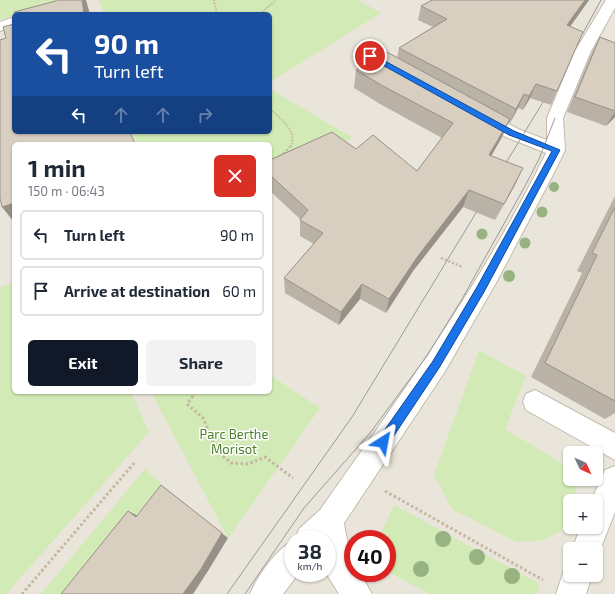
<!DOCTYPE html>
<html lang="en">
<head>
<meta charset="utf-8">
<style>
  body { margin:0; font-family:"Exo 2",sans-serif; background:#f2f2f3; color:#1f2937; height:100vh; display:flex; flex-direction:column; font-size:15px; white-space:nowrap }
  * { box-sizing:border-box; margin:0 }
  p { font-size:13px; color:#747a83 }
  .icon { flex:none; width:22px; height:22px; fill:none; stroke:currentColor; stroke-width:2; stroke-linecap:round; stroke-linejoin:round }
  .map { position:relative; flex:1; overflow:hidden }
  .side { position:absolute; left:12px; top:142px; width:260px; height:252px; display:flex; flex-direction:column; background:#fff; border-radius:6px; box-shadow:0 1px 3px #0004 }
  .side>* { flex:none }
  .guide { position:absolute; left:12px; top:12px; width:260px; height:122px; border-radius:6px; box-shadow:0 1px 3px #0004; background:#1a4fa0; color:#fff; overflow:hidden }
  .needle { width:26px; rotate:134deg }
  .fabs { position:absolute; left:563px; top:446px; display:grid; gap:8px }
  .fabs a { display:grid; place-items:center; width:40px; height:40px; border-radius:6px; background:#fff; box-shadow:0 1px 3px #0004; font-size:20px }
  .speed { position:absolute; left:284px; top:530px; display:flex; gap:8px; font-size:20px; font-weight:700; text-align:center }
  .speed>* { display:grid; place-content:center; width:52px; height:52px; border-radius:50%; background:#fff; box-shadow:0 1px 3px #0004; line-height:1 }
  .speed small { font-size:10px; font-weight:400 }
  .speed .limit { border:6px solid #d22; background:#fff; color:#111 }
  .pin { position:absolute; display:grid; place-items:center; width:34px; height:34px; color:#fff; margin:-17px; border:2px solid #fff; border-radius:50%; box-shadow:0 1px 4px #0007 }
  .me { position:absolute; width:44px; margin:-22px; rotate:34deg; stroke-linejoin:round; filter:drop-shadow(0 0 3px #0008) }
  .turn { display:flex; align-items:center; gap:14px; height:84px; padding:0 16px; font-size:18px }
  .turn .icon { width:52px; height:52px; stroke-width:2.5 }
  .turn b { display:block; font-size:28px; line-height:34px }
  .lanes { display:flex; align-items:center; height:38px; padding:0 16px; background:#0003; justify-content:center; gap:20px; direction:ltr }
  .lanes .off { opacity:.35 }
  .round { display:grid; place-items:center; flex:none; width:42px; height:42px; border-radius:6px; background:#f2f2f3 }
  .headline { display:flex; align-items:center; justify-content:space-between; height:68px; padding:0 16px }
  h1 { font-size:24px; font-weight:700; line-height:30px }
  .primary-button { display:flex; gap:8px; margin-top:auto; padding:8px 16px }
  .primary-button a { flex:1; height:46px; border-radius:6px; background:#111827; color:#fff; font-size:16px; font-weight:700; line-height:46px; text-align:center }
  .primary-button a+a { background:#f2f2f3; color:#1f2937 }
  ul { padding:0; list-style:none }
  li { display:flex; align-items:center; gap:12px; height:50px; margin:0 8px 6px; padding:0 8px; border:2px solid #e0e1e3; border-radius:6px }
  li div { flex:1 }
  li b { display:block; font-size:15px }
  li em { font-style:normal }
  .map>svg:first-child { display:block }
  .residential { fill:#eae5da; fill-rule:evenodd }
  .green { fill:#d2eab5 }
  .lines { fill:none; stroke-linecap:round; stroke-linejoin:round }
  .minor-casing { stroke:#c2bbae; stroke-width:2 }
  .path-far2 { stroke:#c4b79f; stroke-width:2; stroke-dasharray:1.5 1.5; stroke-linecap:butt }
  .path-far1 { stroke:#c4b79f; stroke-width:2.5; stroke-dasharray:2 2; stroke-linecap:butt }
  .path { stroke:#c4b79f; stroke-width:3; stroke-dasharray:2.5 2.5; stroke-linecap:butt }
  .minor { fill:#fff; fill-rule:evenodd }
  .tram { stroke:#9a9a9a; stroke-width:1 }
  .tree { fill:#97b381 }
  .wall { fill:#bab2a6 }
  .shaded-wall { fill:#979187 }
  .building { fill:#d8cfc1; stroke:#979187 }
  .route { fill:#1a73e8; stroke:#114b97 }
  .labels { text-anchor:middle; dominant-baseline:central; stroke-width:3; stroke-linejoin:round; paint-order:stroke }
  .park-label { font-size:13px; fill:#4a7f2a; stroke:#fff }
</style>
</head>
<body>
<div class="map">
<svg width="615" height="594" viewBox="0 0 615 594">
  <rect width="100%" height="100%" fill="#f6f3ec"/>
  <path class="residential" d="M0 0H615V594H0ZM14 14H270V132H14ZM14 144H270V392H14ZM570 453H596V479H570ZM570 501H596V527H570ZM293 539H327V573H293ZM353 539H387V573H353ZM570 549H596V575H570Z"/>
  <g class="green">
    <polygon points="0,0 57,0 0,20"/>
    <polygon points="99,0 358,0 381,13 270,82 270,14 104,14"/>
    <polygon points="270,89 353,138 270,178 270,144 137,144 131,132 270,132"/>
    <polygon points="14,282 14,392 131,392 149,432 6,594 0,594 0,287"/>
    <polygon points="479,350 526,376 505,429 570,468 570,479 580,479 572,501 570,501 570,507 561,531 543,540 517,542 452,509 434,475"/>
    <polygon points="270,375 320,408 228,538 151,392 270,392"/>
    <polygon points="145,469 162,484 72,594 41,594"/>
    <polygon points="394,505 540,584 537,594 429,594 387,571 387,539 378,539"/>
  </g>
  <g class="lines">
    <defs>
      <g id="minor">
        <path d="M606 0H615V8L591 51 563 118 565 150 556 169 496 283 444 373 344 523C346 540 353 558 353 573H360L372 594H339L326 573H327V539H295L299 529 320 510C401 395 484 280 546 153L506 137 474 120 472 116 474 112 480 111 486 112 518 129 547 140V118L575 51Z"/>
        <polygon points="14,17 14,26 0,31 0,22"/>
        <polygon points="370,50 406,70 408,73 406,76 394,76 365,58 362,55 365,52"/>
        <polygon points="535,390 615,433 615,460 526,410 523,402 526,394"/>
        <polygon points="615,466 615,512 596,560 596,549 572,549 581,527 596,527 596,501 591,501 605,470"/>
        <path d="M293 541V573H299L283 594H250C257 577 276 549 293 541Z"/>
        <polygon points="570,563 570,575 592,575 586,594 556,594 566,564"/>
      </g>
    </defs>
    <use href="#minor" class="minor-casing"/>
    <g class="path-far2">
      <polyline points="214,0 217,14"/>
      <polyline points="260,14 276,0"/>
      <path d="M270 109C281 119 299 132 290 148"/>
    </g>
    <g class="path-far1">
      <polyline points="270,162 282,155 290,147"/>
      <polyline points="441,258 463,267"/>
    </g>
    <g class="path">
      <polyline points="196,392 187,404 203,418 218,452 231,463 248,464 265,457 293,478"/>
      <polyline points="385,491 543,580"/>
      <polyline points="22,594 135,462"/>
    </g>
    <use href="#minor" class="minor"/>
    <g class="tram">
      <polyline points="578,42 601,0"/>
      <polyline points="501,171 548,94"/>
      <polyline points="227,594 352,417 482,203"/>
      <polyline points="245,594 304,508 370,433 427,356 462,299 525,186 539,159 555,118"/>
    </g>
  </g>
  <g class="tree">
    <circle cx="554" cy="187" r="5"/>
    <circle cx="542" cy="212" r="5.5"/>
    <circle cx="482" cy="234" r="5.5"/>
    <circle cx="525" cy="243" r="5.5"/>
    <circle cx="509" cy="276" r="6"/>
    <circle cx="443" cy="539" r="8"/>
    <circle cx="477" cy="557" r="8"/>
    <circle cx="421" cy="569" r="8"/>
    <circle cx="512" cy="576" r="8"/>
  </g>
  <g class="wall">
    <polygon points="432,0 589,0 570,27 557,91 551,105 530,98 523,110 518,108 510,123 508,122 502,137 491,156 515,185 495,220 463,207 413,271 386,313 360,299 339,325 285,293 284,278 314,244 300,236 300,219 270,191 270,160 356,149 417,171 442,138 380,104 354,88 356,70 397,58 399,48 433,27 418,20 421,6"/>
    <polygon points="600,37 615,43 615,117 606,126 567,112 592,52"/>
    <polygon points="615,196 615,413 605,419 531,377 582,273 577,271"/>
  </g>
  <g class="shaded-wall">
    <polygon points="82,0 86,0 90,14 84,14"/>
    <polygon points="585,0 589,0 561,39 567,25"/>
    <polygon points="536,84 530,98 523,110 529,96"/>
    <polygon points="524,94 518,108 510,123 516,109"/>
    <polygon points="615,112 615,117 606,126"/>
    <polygon points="510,119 502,137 482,172 489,155"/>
    <polygon points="523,168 515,185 495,220 504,204"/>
    <polygon points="469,190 463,207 413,271 386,313 389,299 418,256"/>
    <polygon points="14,203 14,222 2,207"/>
    <polygon points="362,284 360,299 339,325 341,312"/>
    <polygon points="161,485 228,538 208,571 193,594 183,594"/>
    <polygon points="128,511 140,517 136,517"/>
  </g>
  <g class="building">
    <polygon points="56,0 82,0 84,14 15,14 14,12 56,1"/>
    <polygon points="432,0 585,0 567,25 583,32 557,91 536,84 529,96 524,94 516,109 399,48 447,19 421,6"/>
    <polygon points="14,24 14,132 130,132 135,144 14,144 14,203 2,207 0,198 0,40 6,38 3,27"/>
    <polygon points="600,37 615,43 615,111 575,97"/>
    <polygon points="385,51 510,119 489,155 523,168 504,204 469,190 418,256 389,299 362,284 341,312 284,278 323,233 300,220 308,210 270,175 270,160 332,132 356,149 373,135 417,171 453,123 383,86 356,70"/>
    <polygon points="615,207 615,401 545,363 597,255 592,253"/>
    <polygon points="161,485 222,533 201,569 183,594 61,594 128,511 136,517"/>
  </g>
  <polygon class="route" points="368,54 372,54 514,131 560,150 484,292 439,368 387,446 383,448 379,446 378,442 379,438 433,361 477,287 552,151 509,135 368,57"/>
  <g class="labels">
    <g class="park-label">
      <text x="234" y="434">Parc Berthe<tspan x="234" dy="15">Morisot</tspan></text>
    </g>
  </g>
</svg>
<div class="fabs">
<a><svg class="needle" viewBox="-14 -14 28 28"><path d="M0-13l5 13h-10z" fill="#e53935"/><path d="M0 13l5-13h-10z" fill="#747a83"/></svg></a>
<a>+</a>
<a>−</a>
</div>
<div class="speed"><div>38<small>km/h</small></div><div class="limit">40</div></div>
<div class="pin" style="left:370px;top:56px;background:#d93025"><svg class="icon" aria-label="arrive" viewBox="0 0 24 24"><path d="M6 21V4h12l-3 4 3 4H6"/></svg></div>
<svg class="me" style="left:383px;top:442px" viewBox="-20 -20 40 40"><path d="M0-17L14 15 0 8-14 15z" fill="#1a73e8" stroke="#fff" stroke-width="4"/></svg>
<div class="guide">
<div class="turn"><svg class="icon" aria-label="left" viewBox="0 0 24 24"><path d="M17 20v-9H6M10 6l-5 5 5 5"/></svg><div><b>90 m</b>Turn left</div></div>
<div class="lanes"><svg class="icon" aria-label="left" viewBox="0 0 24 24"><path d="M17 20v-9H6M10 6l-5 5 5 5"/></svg><svg class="icon off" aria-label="ahead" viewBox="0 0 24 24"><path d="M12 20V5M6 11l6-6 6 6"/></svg><svg class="icon off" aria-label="ahead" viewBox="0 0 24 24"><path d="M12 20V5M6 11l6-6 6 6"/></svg><svg class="icon off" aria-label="right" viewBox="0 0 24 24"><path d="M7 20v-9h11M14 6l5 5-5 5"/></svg></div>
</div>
<section class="side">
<div class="headline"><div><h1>1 min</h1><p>150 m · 06:43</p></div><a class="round" style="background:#d93025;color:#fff"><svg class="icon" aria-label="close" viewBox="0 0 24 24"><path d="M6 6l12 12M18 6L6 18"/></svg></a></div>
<ul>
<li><svg class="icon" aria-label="left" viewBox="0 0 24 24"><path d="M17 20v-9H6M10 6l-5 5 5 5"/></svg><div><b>Turn left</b></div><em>90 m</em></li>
<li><svg class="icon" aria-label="arrive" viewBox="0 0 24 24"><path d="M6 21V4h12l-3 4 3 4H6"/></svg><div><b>Arrive at destination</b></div><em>60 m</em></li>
</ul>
<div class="primary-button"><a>Exit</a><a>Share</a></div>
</section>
</div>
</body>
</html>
